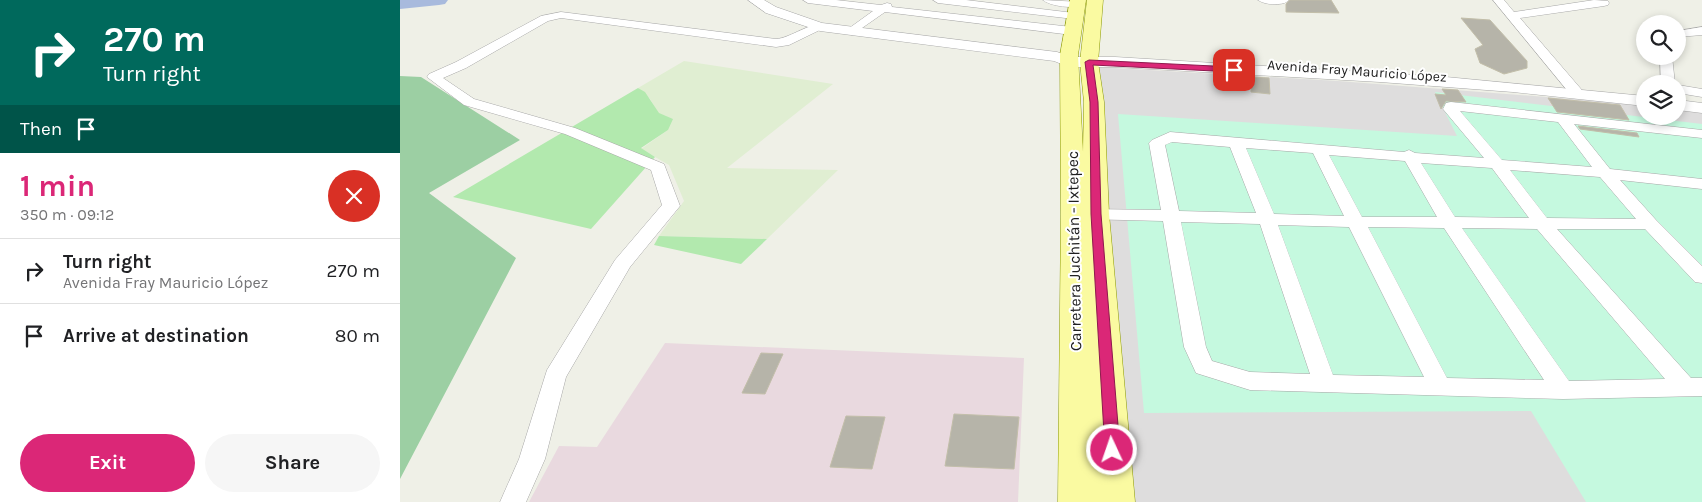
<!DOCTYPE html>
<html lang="en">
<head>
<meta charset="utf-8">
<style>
  body { margin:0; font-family:Karla,sans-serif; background:#f6f6f6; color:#202124; height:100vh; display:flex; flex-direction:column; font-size:19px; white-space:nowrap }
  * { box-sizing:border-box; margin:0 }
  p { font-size:16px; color:#757577 }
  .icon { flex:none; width:28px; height:28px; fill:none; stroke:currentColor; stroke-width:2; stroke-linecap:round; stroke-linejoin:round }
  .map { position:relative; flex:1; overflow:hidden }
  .sheet { display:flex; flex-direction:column; background:#fff; width:400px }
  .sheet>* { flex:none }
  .guide { background:#00695c; color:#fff; overflow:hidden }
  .buttons { position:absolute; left:1236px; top:15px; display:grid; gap:10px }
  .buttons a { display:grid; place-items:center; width:50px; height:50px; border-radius:50%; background:#fff; box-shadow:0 2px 8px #0003; font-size:25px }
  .pin { position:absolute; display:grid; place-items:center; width:42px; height:42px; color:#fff; margin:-21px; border-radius:10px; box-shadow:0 2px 8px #0006 }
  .me { position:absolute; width:55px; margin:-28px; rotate:357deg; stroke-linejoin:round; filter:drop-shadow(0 0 4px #0008) }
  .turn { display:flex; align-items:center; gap:18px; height:105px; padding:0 20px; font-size:22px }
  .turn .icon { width:65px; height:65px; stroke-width:2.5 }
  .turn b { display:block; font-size:35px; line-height:42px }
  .then { display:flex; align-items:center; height:48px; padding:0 20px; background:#0003; gap:10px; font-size:19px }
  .round { display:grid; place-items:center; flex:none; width:52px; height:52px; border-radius:26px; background:#f6f6f6 }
  .summary { display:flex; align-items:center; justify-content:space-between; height:85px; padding:0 20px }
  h1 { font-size:30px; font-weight:700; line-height:38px; color:#db2777 }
  .button { display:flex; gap:10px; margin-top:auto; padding:10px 20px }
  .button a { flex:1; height:58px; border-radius:30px; background:#db2777; color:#fff; font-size:20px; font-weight:700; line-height:58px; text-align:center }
  .button a+a { background:#f6f6f6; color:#202124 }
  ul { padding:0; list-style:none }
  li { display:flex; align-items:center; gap:15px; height:65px; padding:0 20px; border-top:1px solid #e0e0e0 }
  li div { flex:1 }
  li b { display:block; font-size:19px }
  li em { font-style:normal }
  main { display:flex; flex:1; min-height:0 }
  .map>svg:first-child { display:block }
  .residential { fill:#dedddd }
  .industrial { fill:#e9d9df }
  .farmland { fill:#e0eed2 }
  .grass { fill:#b2e9ae }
  .forest { fill:#9ccfa3 }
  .park { fill:#c5f9df }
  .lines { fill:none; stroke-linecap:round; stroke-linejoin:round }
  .river { fill:#a8badd; fill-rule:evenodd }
  .building { fill:#b6b4a9; stroke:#c2bea9 }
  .minor-casing { stroke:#a7a7a7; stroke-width:1 }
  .tertiary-casing { stroke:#a7a7a7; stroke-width:1 }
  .primary-casing { stroke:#8c9a02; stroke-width:1 }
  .minor { fill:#fff; fill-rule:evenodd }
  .tertiary { fill:#fff; fill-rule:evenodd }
  .primary { fill:#fafaa1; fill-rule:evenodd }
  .route { fill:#db2777; stroke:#8e194d }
  .labels { text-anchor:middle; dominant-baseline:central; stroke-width:4; stroke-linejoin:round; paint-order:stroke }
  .far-street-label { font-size:14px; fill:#202020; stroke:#fff }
  .street-label { font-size:16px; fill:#202020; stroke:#fff }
</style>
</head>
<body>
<main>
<section class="sheet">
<div class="guide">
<div class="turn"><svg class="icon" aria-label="right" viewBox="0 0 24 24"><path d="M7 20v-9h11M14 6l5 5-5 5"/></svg><div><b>270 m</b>Turn right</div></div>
<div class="then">Then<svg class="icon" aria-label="arrive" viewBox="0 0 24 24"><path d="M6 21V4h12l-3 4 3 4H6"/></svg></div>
</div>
<div class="summary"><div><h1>1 min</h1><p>350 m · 09:12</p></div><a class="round" style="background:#d93025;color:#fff"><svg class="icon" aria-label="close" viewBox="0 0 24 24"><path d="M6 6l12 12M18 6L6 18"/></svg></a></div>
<ul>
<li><svg class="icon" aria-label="right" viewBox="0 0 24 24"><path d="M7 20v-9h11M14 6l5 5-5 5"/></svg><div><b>Turn right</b><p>Avenida Fray Mauricio López</p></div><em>270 m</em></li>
<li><svg class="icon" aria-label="arrive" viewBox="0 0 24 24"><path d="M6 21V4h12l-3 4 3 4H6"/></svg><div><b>Arrive at destination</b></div><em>80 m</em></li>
</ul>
<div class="button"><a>Exit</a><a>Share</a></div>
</section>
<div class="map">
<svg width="1302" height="502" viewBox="0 0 1302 502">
  <rect width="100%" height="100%" fill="#eff0e7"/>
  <polygon class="residential" points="698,67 938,81 1199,101 1245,106 1245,116 1278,116 1278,110 1302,113 1302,502 730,502"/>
  <polygon class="industrial" points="265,343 624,358 618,502 129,502 159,446 197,447"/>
  <polygon class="farmland" points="284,61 433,84 327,168 438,170 367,239 259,236 284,201 269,165 241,149 268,130 250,99 238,88"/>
  <g class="grass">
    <polygon points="238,88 245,92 259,113 273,119 268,130 241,148 255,157 191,229 53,197"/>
    <polygon points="259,236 367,239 341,264 254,245"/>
  </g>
  <polygon class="forest" points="0,76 21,77 120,140 29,193 116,258 0,479"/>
  <polygon class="park" points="1035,92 1302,124 1302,502 1186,502 1131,411 744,413 718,114 1057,136"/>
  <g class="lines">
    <polygon class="river" points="0,0 48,0 45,4 39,5 0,9"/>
  </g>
  <g class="building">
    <polygon points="890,0 931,0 939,13 886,12 886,4"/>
    <polygon points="1061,18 1090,20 1127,61 1127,68 1104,74 1080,63 1075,49 1083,45"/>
    <polygon points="851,77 869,78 870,94 851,92"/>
    <polygon points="1042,89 1058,90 1066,102 1046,101 1041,109 1035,94 1046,95"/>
    <polygon points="1148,98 1220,105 1229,120 1157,112"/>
    <polygon points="1178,126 1237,133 1239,137 1180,129"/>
    <polygon points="361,353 383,354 365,394 342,393"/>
    <polygon points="554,414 619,417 614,469 545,466"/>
    <polygon points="446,416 485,417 472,469 430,467"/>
  </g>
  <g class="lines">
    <defs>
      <g id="minor">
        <polygon points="403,0 436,0 481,5 487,3 491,4 492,7 672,27 678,31 672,35 485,12 452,35 446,31 448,29 473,11 408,3"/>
        <polygon points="533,0 566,0 674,13 680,16 674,19 538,3"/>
        <path d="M643 0 681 2 682 4C676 10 649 6 643 0Z"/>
        <path d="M858 0H888V1C882 6 864 5 858 0Z"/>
        <polygon points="1093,0 1104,0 1114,12 1194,0 1208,1 1209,3 1208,5 1204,6 1120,18 1181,89 1183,92 1181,95 1171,95"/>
        <path d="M161 12 376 39C391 38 411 21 424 25L426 27 389 45 376 47 161 18 148 21 66 68 43 78 74 99 175 128 264 164 280 206 230 267 166 377 145 459 126 502H100L119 459 147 370 215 260 262 205 251 170 165 134 64 105 27 77 29 74 56 62 141 16Z"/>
        <polygon points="1302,27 1302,35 1278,37 1278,31"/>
        <polygon points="1260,56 1272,56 1275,84 1261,84"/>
        <polygon points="1278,85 1302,89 1302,97 1278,93"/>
        <path d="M1051 102 1302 130V138L1174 124 1210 169 1302 179V189L1220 180 1256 220 1302 266V283L1295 282 1245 229H1157L1291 378H1302V396L1163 399 850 390 796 373 784 347 763 221 685 219 679 218 676 214 679 210 685 209 761 210 749 143 752 140 770 132 1004 152 1009 150 1015 153 1084 158 1043 109 1046 103ZM1060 111 1158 122 1192 167 1102 160ZM772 142 830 147 856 213 779 211 765 145ZM846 148 913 153 944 216 874 214ZM929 155 1005 161 1037 217H962ZM1021 163 1092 168 1129 218 1055 217ZM1110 170 1200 177 1236 219 1147 218ZM781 222 860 224 910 374 850 372 812 361 806 347ZM878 225 949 227 1024 377 933 375ZM968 227 1044 228 1144 380 1047 378ZM1062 228 1137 229 1265 379 1169 381Z"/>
      </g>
      <g id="tertiary">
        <polygon points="348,0 364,0 376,7 422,23 657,52 671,57 715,57 1046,77 1245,96 1245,106 1113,92 980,82 715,67 669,67 654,61 420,31 366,13"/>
        <polygon points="1278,100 1302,103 1302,113 1278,110"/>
      </g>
      <polygon id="primary" points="670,0 686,0 678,55 683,152 684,102 680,62 687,0 703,0 698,62 704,102 709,214 735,502 658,502 661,214 660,55"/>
    </defs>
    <use href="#minor" class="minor-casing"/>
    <use href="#tertiary" class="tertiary-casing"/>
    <use href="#primary" class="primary-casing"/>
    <use href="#minor" class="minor"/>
    <use href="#tertiary" class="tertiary"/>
    <use href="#primary" class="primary"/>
  </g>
  <polygon class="route" points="689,60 834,67 838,70 834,72 693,65 698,102 701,214 720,450 718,454 712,456 707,454 705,450 691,214 690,102 685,62"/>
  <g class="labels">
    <g class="far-street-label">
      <text transform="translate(957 71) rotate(4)">Avenida Fray Mauricio López</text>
    </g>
    <g class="street-label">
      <text transform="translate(674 251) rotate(-91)">Carretera Juchitán - Ixtepec</text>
    </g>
  </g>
</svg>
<div class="buttons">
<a><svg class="icon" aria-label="search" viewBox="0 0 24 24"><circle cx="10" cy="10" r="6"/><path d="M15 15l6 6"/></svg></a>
<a><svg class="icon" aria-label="layers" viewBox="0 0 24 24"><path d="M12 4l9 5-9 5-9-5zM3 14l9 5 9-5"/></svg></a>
</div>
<div class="pin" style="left:834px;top:70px;background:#d93025"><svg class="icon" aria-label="arrive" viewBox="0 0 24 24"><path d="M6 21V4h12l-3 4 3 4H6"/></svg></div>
<svg class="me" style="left:712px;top:450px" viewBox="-20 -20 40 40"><circle r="17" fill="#db2777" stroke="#fff" stroke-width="3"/><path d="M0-11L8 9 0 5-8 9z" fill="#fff"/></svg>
</div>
</main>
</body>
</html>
